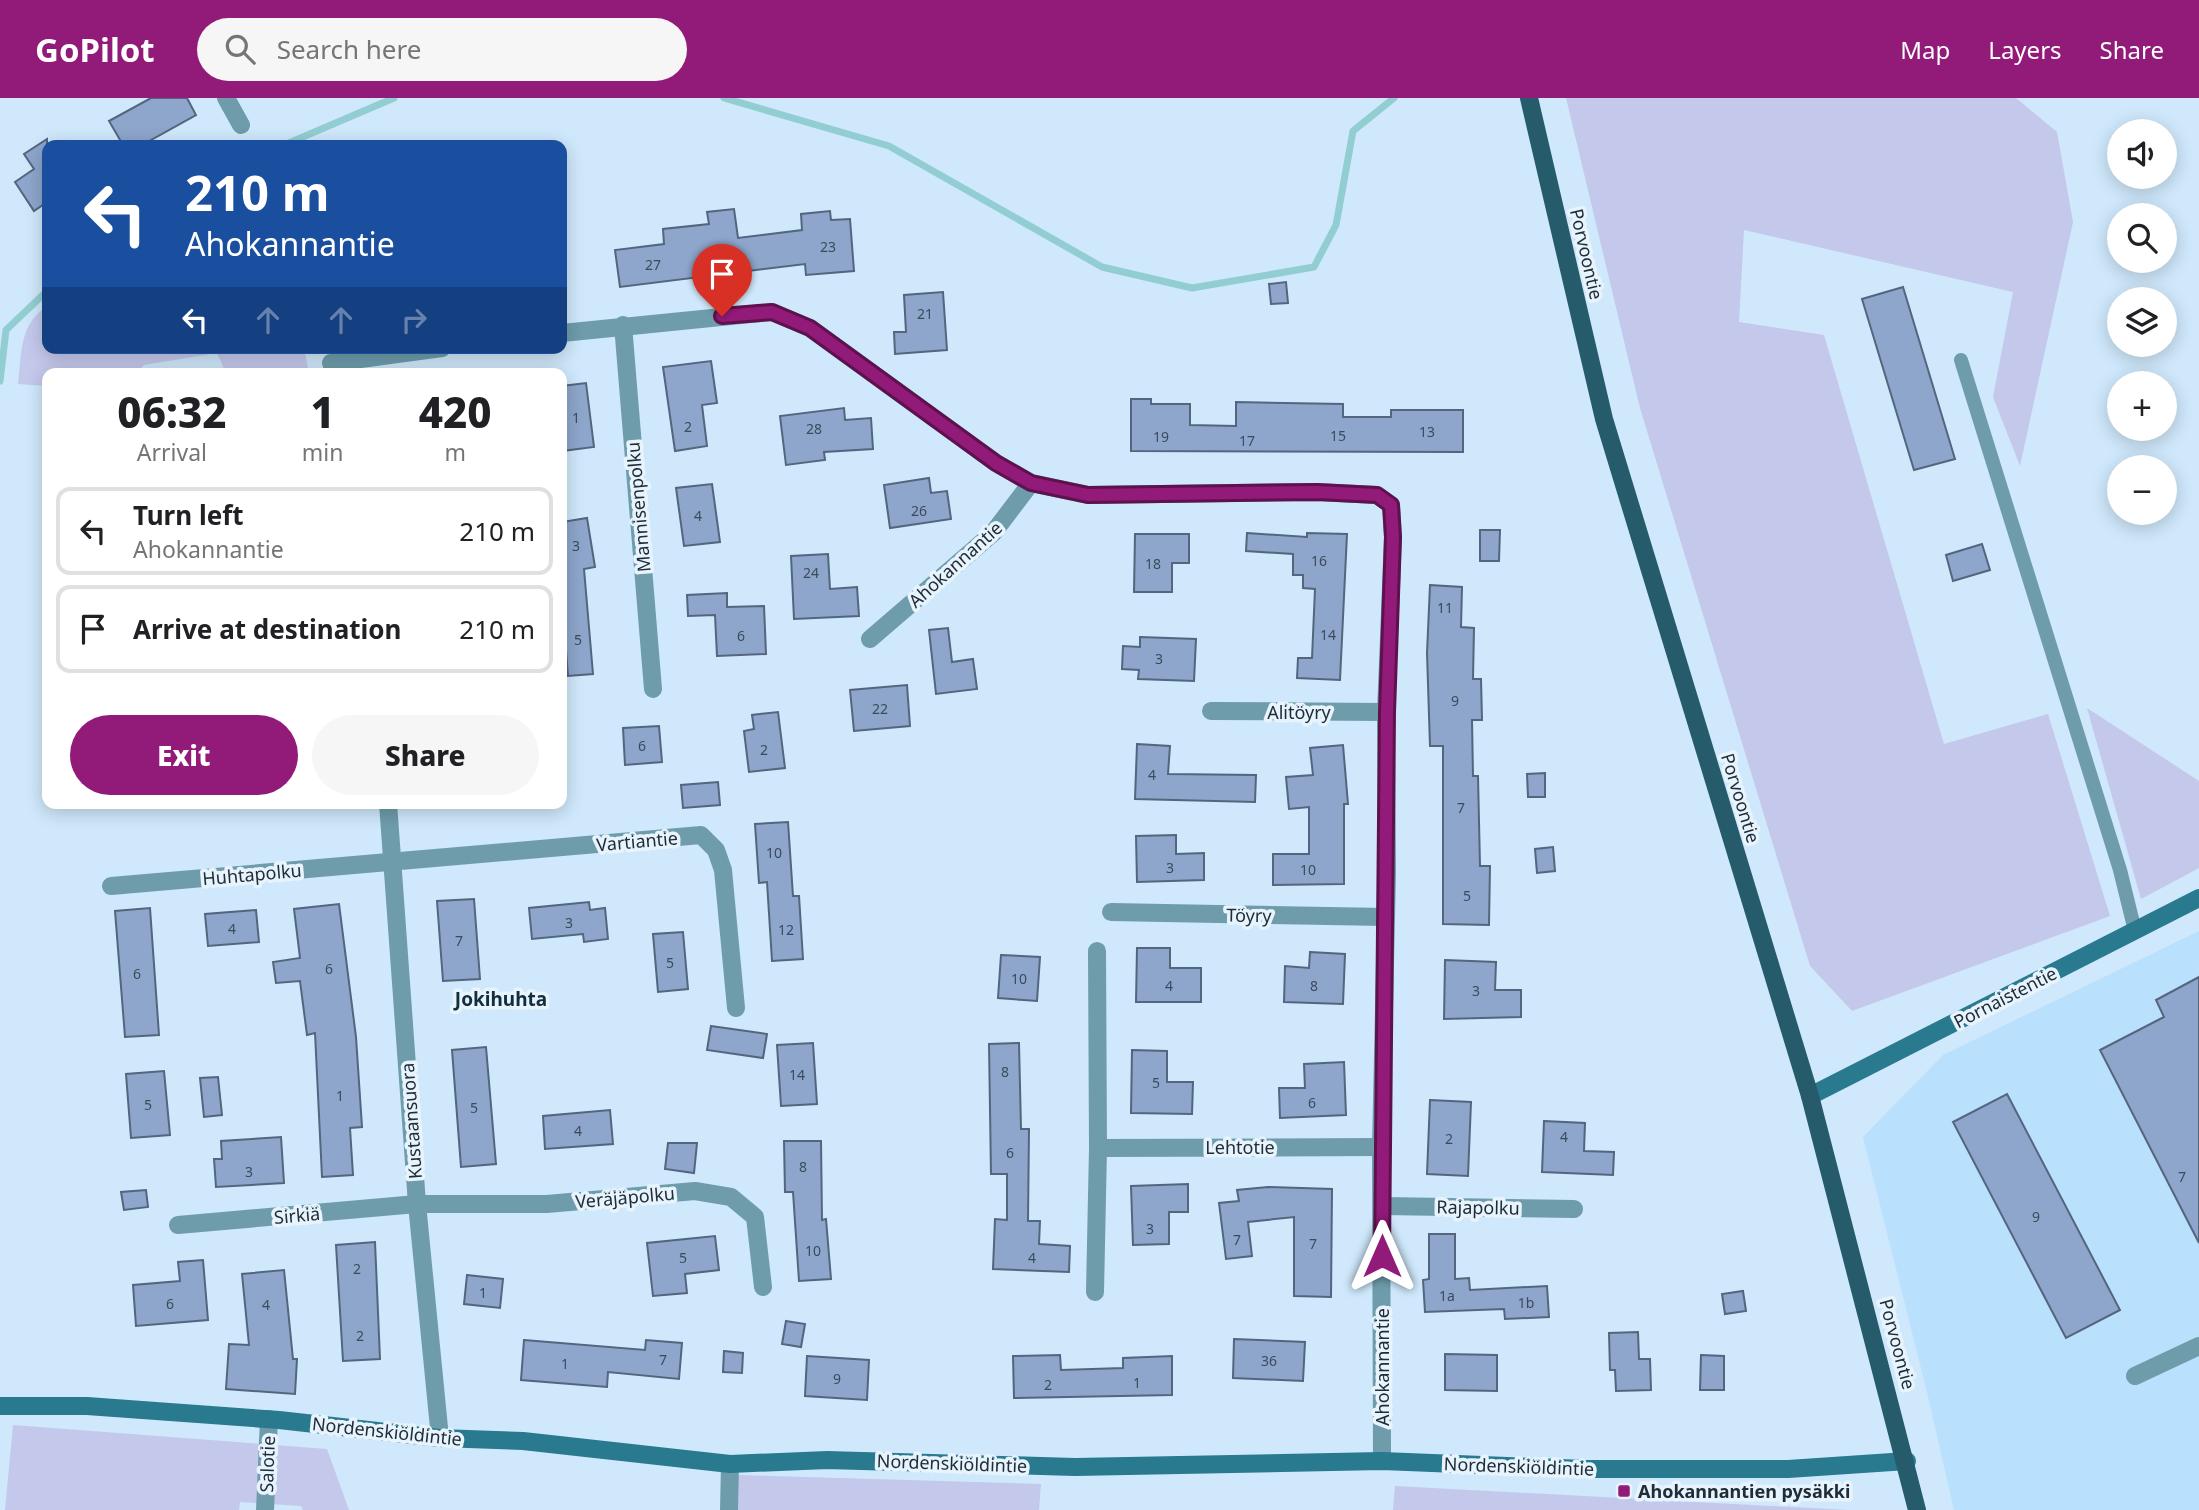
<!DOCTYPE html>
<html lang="en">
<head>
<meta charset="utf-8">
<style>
  body { margin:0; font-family:"Noto Sans",sans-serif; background:#f6f6f6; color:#202124; height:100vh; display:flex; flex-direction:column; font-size:26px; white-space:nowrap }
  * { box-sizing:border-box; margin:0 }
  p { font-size:23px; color:#757577 }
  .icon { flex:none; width:38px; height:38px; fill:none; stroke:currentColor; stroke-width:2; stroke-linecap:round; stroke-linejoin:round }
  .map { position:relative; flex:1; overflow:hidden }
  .details { position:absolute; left:42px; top:270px; width:525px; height:441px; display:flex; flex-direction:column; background:#fff; border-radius:14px; box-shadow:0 4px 18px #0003 }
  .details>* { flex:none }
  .top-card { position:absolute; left:42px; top:42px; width:525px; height:214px; border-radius:14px; box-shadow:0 4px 18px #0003; background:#1a4fa0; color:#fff; overflow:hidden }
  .fabs { position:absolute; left:2107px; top:21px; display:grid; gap:14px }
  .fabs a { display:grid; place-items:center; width:70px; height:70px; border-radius:50%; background:#fff; box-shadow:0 4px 18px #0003; font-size:35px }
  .pin { position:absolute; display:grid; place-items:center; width:60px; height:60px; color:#fff; margin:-72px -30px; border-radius:50% 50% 50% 0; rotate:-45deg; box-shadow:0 0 7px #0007 }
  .pin .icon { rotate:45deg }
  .me { position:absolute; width:77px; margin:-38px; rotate:0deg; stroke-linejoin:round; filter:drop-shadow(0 0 5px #0008) }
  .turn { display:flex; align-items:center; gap:24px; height:147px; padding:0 28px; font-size:32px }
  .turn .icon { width:91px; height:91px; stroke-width:2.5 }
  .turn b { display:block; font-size:49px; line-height:60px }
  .lanes { display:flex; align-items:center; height:66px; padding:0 28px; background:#0003; justify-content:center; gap:35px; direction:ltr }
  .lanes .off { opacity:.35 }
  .eta { display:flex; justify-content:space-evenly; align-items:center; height:119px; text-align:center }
  .eta b { font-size:42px; font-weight:800; line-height:49px }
  .cta { display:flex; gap:14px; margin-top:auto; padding:14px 28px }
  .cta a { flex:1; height:80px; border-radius:42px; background:#921a78; color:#fff; font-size:28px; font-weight:800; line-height:80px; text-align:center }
  .cta a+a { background:#f6f6f6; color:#202124 }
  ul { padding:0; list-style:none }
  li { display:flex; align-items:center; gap:21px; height:88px; margin:0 14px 10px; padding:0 14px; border:4px solid #e0e0e0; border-radius:14px }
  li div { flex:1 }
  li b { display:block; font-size:26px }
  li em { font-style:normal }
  header { display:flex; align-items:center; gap:42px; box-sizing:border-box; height:98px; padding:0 35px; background:#921a78; color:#fff }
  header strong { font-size:33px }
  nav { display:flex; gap:38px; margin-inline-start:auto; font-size:24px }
  .search { width:490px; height:63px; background:#f6f6f6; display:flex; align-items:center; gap:18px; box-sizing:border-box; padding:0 24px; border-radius:38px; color:#757577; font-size:26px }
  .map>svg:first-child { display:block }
  .built { fill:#b9e0fc }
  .green { fill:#c4c8eb }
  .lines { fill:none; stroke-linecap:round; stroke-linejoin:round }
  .stream { stroke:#92ced1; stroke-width:7 }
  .building { fill:#8ea6cc; stroke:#54657e; stroke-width:2 }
  .lane { stroke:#6e9cab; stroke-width:14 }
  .street { stroke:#6e9cab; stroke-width:18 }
  .secondary { stroke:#29798f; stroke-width:18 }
  .primary { stroke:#255b6a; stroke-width:18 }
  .route-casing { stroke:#5f114e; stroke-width:18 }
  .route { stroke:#921a78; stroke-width:12 }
  .poi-dot { fill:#921a78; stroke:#e7f4fd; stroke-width:2.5 }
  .labels { text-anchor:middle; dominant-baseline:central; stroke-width:7; stroke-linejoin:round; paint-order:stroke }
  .number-label { font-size:14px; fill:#3c4b5c }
  .street-label { font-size:18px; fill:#212d36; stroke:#e7f4fd }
  .poi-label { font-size:18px; font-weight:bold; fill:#212d36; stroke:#e7f4fd; text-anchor:start }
  .neighbourhood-label { font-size:19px; font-weight:bold; fill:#122d3e; stroke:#e7f4fd }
</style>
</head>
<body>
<header>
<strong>GoPilot</strong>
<div class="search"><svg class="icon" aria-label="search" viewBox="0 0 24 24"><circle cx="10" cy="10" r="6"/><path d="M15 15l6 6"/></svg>Search here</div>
<nav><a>Map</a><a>Layers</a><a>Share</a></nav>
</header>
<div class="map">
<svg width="2199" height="1412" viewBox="0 0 2199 1412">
  <rect width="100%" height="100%" fill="#cfe8fb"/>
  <polygon class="built" points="2199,833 2199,1412 1954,1412 1927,1294 1863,1039 1943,957"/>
  <g class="green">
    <polygon points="1566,0 2016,0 2057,34 2073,124 2020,368 1993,299 2013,194 1744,132 1739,224 1824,237 1944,646 2048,616 2110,818 1852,913 1810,868 1640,310"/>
    <path d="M47 208V250H304L309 275 225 273 217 255 144 267 136 275H47V288L18 286C22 254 19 227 47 208Z"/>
    <polygon points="2087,610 2199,683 2199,770 2141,801"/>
    <polygon points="13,1327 327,1351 349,1412 303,1412 301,1408 240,1404 239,1412 5,1412"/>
    <polygon points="735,1377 1041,1386 1039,1412 736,1412"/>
    <polygon points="1395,1388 1848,1412 1393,1412"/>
  </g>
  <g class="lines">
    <g class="stream">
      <polyline points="724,0 889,48 1102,169 1192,190 1314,169 1336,127 1353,33 1394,0"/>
      <polyline points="284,47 394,0"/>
      <polyline points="0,283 6,232 47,193"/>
    </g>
  </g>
  <g class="building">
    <polygon points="151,0 187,0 196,17 142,47 123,47 109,23"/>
    <polygon points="47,41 47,104 34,113 15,84 34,71 24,56"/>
    <polygon points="734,111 738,140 802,132 801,116 830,113 831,122 850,121 854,173 806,177 805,166 620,189 615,152 664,146 663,131 709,126 707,114"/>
    <polygon points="1286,184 1288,205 1271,206 1269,186"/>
    <polygon points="1903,189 1955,361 1914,372 1862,201"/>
    <polygon points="943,194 947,252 895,256 894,234 906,234 904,197"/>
    <polygon points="711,263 717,305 702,307 707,348 675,353 663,269"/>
    <polygon points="586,285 594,349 562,353 562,288"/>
    <polygon points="1131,301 1151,301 1151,306 1190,306 1190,327 1236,328 1236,304 1343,306 1343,319 1391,319 1391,312 1463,312 1463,354 1131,353"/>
    <polygon points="844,310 845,322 871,320 873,351 824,354 825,362 786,367 780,318"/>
    <polygon points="929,380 931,395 947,393 951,421 890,430 884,387"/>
    <polygon points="712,386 720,444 684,448 676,390"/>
    <polygon points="587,420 595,469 584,471 593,576 568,578 562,501 562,424"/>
    <polygon points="1480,432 1500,432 1499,463 1480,463"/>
    <polygon points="1247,435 1307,439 1307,435 1347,436 1340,582 1297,580 1298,560 1312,560 1315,491 1303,490 1303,477 1293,477 1293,456 1246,453"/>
    <polygon points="1135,436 1189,436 1189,465 1172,465 1172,494 1134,494"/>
    <polygon points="1982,446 1990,472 1953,483 1946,457"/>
    <polygon points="828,456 830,491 857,489 859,518 794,521 791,458"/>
    <polygon points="1430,487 1462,489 1461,529 1474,530 1473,581 1481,581 1482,622 1472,622 1473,678 1478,678 1480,768 1490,768 1489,827 1443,826 1443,648 1430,648 1427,555"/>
    <polygon points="727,495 727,509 764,508 766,556 717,558 715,517 688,518 687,497"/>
    <polygon points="948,530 952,564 973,561 977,591 936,596 929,532"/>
    <polygon points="1140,539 1196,541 1194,583 1138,581 1139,572 1122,571 1123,548 1140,549"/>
    <polygon points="907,587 910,628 854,633 850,592"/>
    <polygon points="778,614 785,670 749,674 744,633 754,631 752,617"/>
    <polygon points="659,628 662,664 625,667 623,630"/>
    <polygon points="1137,646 1170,648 1168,676 1256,677 1255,704 1135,701"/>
    <polygon points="1343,647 1348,706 1344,706 1344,786 1273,787 1273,756 1309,756 1309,709 1289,711 1286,679 1313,677 1310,650"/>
    <polygon points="1545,675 1545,699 1528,699 1527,676"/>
    <polygon points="718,684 720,707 683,710 681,687"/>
    <polygon points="788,724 793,798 799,798 803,861 772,863 767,784 759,785 755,726"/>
    <polygon points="1176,737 1176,756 1204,755 1204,782 1137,784 1136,738"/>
    <polygon points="1553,749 1555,773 1537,775 1535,751"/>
    <polygon points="474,801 480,881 443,883 437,803"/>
    <polygon points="589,804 590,812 605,810 608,841 584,844 583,836 532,841 529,810"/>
    <polygon points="339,806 356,939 362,1029 350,1030 353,1077 322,1079 315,935 307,937 300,883 276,885 273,864 300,860 294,811"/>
    <polygon points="150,810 159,937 125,939 115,813"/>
    <polygon points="256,812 259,844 208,848 205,816"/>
    <polygon points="683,834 688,891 658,894 653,836"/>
    <polygon points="1137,850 1170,850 1170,870 1201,870 1201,904 1136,904"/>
    <polygon points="1310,854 1345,856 1343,906 1284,904 1285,868 1309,870"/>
    <polygon points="1001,857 1040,859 1037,903 998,900"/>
    <polygon points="1445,862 1496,864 1495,892 1521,892 1521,919 1444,921"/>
    <polygon points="2199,879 2199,1145 2100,952 2164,919 2156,902"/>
    <polygon points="711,928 767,936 763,960 707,952"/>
    <polygon points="813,945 817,1006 781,1008 777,947"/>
    <polygon points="1019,945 1021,1031 1029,1031 1028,1123 1040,1123 1039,1146 1070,1148 1069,1174 993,1171 995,1121 1007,1122 1007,1076 991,1076 989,946"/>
    <polygon points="486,949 496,1066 461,1069 452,952"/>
    <polygon points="1132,952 1167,953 1167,984 1193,984 1192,1016 1131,1015"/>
    <polygon points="1344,964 1346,1017 1280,1020 1279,990 1305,990 1304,966"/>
    <polygon points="164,973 170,1037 131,1040 126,976"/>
    <polygon points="218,979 222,1017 204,1019 200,980"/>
    <polygon points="2007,996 2120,1212 2066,1240 1953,1024"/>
    <polygon points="1430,1002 1471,1004 1468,1078 1427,1076"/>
    <polygon points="610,1012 613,1046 545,1051 543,1018"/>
    <polygon points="1544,1023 1585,1025 1584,1053 1614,1054 1613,1077 1542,1074"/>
    <polygon points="281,1039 284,1085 216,1089 214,1061 222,1061 221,1043"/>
    <polygon points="784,1043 821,1043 822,1122 826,1121 831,1181 799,1183 793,1094 785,1094"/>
    <polygon points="668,1045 697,1045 694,1075 665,1071"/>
    <polygon points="1188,1086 1188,1114 1169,1114 1169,1146 1133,1147 1131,1088"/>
    <polygon points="1268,1089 1332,1091 1331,1199 1294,1198 1294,1119 1248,1124 1252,1158 1226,1161 1219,1105 1239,1103 1237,1092"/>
    <polygon points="146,1092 148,1109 124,1112 121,1094"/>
    <polygon points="1429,1136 1455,1136 1455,1181 1469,1180 1470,1192 1547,1188 1549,1219 1505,1221 1504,1211 1425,1214 1423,1182 1429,1181"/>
    <polygon points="715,1138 719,1172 685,1176 687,1195 653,1198 647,1145"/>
    <polygon points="375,1144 380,1261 343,1263 336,1147"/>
    <polygon points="203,1162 208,1222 136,1228 133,1187 180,1183 178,1164"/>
    <polygon points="284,1172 293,1261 297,1261 295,1296 226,1291 229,1246 249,1247 242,1176"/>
    <polygon points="467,1177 503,1181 500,1210 464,1206"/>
    <polygon points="1743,1193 1746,1213 1725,1216 1722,1196"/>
    <polygon points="786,1223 805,1226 801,1249 782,1246"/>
    <polygon points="1638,1234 1639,1261 1650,1261 1651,1292 1616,1293 1615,1272 1610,1272 1609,1235"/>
    <polygon points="1234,1241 1305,1244 1303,1283 1233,1280"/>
    <polygon points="524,1242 645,1252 646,1242 682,1245 679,1281 608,1274 607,1289 521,1282"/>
    <polygon points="724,1253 743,1255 742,1275 723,1274"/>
    <polygon points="1445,1256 1497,1257 1497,1293 1445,1292"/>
    <polygon points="1060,1257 1061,1272 1123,1270 1123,1260 1172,1258 1172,1297 1014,1300 1013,1258"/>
    <polygon points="1701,1257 1724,1258 1724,1292 1700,1292"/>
    <polygon points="807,1258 869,1262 867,1302 805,1298"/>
  </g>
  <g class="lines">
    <polyline class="lane" points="1961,262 2120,772 2135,833"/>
    <g class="street">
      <polyline points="226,0 241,27"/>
      <polyline points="623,227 653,591"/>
      <polyline points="562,235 772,214 810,230 996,365 1031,385 1088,397 1317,394 1377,397 1391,407 1393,439 1386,614 1387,774 1381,1049 1382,1363"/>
      <polyline points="331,265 442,250"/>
      <polyline points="870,541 993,435 1031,385"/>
      <polyline points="1211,613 1386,614"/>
      <polyline points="388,705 417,1106 440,1340"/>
      <polyline points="111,788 701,737 716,752 723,772 736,910"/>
      <polyline points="1111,814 1386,819"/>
      <polyline points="1098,1050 1381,1049"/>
      <polyline points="1383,1108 1574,1111"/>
      <polyline points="178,1127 417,1106 547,1106 695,1093 731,1099 755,1119 763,1189"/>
      <polyline points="1095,1194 1098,1050 1097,853"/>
      <polyline points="2135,1278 2199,1248"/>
      <polyline points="265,1412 269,1321"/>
      <polyline points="729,1412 730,1366"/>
    </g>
    <g class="secondary">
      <polyline points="1810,998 2199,800"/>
      <polyline points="0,1308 87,1308 279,1322 440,1340 523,1343 730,1366 827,1362 1075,1369 1382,1363 1584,1371 1788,1371 1907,1363"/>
    </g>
    <polyline class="primary" points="1529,0 1604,321 1810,998 1917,1412"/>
  </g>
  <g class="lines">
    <defs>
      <polyline id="route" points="722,218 772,214 810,230 996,365 1031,385 1088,397 1317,394 1377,397 1391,407 1393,439 1387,614 1382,1158"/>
    </defs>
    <use href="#route" class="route-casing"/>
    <use href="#route" class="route"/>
  </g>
  <rect class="poi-dot" x="1617" y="1386" width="14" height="14" rx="3.5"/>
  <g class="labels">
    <g class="number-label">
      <text x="828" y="148">23</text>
      <text x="653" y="166">27</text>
      <text x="925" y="215">21</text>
      <text x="576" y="319">1</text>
      <text x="688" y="328">2</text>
      <text x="814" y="330">28</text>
      <text x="1427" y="333">13</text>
      <text x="1338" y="337">15</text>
      <text x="1161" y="338">19</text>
      <text x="1247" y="342">17</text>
      <text x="919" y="412">26</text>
      <text x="698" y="417">4</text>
      <text x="576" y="447">3</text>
      <text x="1319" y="462">16</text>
      <text x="1153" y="465">18</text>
      <text x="811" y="474">24</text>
      <text x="1445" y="509">11</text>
      <text x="1328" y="536">14</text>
      <text x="741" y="537">6</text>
      <text x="578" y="541">5</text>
      <text x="1159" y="560">3</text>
      <text x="1455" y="602">9</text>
      <text x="880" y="610">22</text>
      <text x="642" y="647">6</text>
      <text x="764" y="651">2</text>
      <text x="1152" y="676">4</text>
      <text x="1461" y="709">7</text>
      <text x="774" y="754">10</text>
      <text x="1170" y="769">3</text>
      <text x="1308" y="771">10</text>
      <text x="1467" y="797">5</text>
      <text x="569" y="824">3</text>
      <text x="232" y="830">4</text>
      <text x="786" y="831">12</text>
      <text x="459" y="842">7</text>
      <text x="670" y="864">5</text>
      <text x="329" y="870">6</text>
      <text x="137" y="875">6</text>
      <text x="1019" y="880">10</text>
      <text x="1169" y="887">4</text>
      <text x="1314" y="887">8</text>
      <text x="1476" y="892">3</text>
      <text x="1005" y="973">8</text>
      <text x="797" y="976">14</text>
      <text x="1156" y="984">5</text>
      <text x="340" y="997">1</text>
      <text x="1312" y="1004">6</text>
      <text x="148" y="1006">5</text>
      <text x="474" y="1009">5</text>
      <text x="578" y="1032">4</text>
      <text x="1564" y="1038">4</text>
      <text x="1449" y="1040">2</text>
      <text x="1010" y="1054">6</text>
      <text x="803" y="1068">8</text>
      <text x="249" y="1073">3</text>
      <text x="2182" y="1078">7</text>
      <text x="2036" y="1118">9</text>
      <text x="1150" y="1130">3</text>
      <text x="1237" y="1141">7</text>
      <text x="1313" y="1145">7</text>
      <text x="813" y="1152">10</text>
      <text x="683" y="1159">5</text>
      <text x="1032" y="1159">4</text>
      <text x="357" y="1170">2</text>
      <text x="483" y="1194">1</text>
      <text x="1447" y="1197">1a</text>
      <text x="1526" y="1204">1b</text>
      <text x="170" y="1205">6</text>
      <text x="266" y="1206">4</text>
      <text x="360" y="1237">2</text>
      <text x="663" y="1261">7</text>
      <text x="1269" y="1262">36</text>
      <text x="565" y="1265">1</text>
      <text x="837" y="1280">9</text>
      <text x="1137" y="1284">1</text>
      <text x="1048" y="1286">2</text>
    </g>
    <g class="street-label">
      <text transform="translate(1587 156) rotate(77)">Porvoontie</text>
      <text transform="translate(638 409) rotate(-95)">Mannisenpolku</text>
      <text transform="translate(955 466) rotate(-42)">Ahokannantie</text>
      <text x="1299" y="614">Alitöyry</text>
      <text transform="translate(1741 700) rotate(73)">Porvoontie</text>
      <text transform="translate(637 743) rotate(-5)">Vartiantie</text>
      <text transform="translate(252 776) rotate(-5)">Huhtapolku</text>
      <text transform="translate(1249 817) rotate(1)">Töyry</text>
      <text transform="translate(2005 899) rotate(-27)">Pornaistentie</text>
      <text transform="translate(411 1023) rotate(-94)">Kustaansuora</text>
      <text x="1240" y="1049">Lehtotie</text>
      <text transform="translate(625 1099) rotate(-5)">Veräjäpolku</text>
      <text transform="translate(1478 1109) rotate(1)">Rajapolku</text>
      <text transform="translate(297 1117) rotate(-5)">Sirkiä</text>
      <text transform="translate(1898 1246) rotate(75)">Porvoontie</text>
      <text transform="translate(1382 1269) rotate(-90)">Ahokannantie</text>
      <text transform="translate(387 1333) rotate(6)">Nordenskiöldintie</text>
      <text transform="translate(952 1365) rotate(2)">Nordenskiöldintie</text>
      <text transform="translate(267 1366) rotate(-88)">Salotie</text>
      <text transform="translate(1519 1368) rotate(2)">Nordenskiöldintie</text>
    </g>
    <g class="poi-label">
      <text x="1638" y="1393">Ahokannantien pysäkki</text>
    </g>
    <g class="neighbourhood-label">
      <text x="501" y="901">Jokihuhta</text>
    </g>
  </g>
</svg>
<div class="fabs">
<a><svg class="icon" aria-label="sound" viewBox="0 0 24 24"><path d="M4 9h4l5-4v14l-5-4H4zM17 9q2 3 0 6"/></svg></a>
<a><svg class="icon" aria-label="search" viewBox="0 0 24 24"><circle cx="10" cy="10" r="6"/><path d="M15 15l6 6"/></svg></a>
<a><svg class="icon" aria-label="layers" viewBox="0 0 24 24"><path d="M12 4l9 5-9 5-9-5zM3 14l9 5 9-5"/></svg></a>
<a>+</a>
<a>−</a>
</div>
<div class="pin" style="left:722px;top:218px;background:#d93025"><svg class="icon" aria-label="arrive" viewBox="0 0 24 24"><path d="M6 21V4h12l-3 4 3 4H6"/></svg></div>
<svg class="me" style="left:1382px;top:1158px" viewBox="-20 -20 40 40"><path d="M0-17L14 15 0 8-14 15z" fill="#921a78" stroke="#fff" stroke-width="4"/></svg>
<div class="top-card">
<div class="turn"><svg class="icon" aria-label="left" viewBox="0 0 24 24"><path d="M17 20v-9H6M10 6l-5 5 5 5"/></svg><div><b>210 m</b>Ahokannantie</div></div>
<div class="lanes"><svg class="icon" aria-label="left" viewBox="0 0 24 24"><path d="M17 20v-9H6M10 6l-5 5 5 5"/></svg><svg class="icon off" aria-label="ahead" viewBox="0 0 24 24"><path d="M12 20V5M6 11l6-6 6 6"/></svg><svg class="icon off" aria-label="ahead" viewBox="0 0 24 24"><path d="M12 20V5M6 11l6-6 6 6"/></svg><svg class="icon off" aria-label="right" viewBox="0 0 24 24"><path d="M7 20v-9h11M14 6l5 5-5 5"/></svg></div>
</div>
<section class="details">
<div class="eta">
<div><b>06:32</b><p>Arrival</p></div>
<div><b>1</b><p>min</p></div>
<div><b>420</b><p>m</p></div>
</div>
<ul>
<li><svg class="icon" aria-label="left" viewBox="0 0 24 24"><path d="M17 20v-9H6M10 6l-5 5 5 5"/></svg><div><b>Turn left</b><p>Ahokannantie</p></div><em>210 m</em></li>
<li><svg class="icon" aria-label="arrive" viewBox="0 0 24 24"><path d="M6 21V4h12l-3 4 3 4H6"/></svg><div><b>Arrive at destination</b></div><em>210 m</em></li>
</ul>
<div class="cta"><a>Exit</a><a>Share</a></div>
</section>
</div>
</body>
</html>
